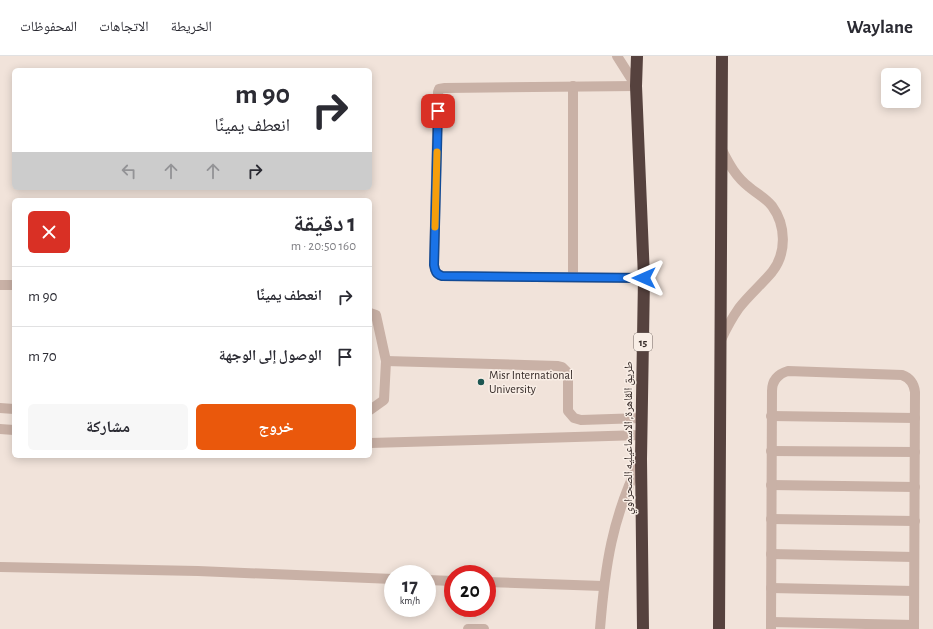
<!DOCTYPE html>
<html lang="ar">
<head>
<meta charset="utf-8">
<style>
  body { margin:0; font-family:"Alegreya Sans","Noto Naskh Arabic",sans-serif; background:#f7f7f7; color:#2b2b33; direction:rtl; height:100vh; display:flex; flex-direction:column; font-size:15px; white-space:nowrap }
  * { box-sizing:border-box; margin:0 }
  p { font-size:13px; color:#7c7c81 }
  .icon { flex:none; width:22px; height:22px; fill:none; stroke:currentColor; stroke-width:2; stroke-linecap:round; stroke-linejoin:round }
  .map { position:relative; flex:1; overflow:hidden; direction:ltr }
  .drawer { position:absolute; left:12px; top:142px; width:360px; height:260px; display:flex; flex-direction:column; background:#fff; border-radius:6px; box-shadow:0 2px 10px #0003; direction:rtl }
  .drawer>* { flex:none }
  .banner { position:absolute; left:12px; top:12px; width:360px; height:122px; border-radius:6px; box-shadow:0 2px 10px #0003; direction:rtl; background:#fff; color:#2b2b33; overflow:hidden }
  .controls { position:absolute; left:881px; top:12px; display:grid; gap:8px }
  .controls a { display:grid; place-items:center; width:40px; height:40px; border-radius:6px; background:#fff; box-shadow:0 2px 10px #0003; font-size:20px }
  .speed { position:absolute; left:384px; top:509px; display:flex; gap:8px; font-size:20px; font-weight:700; text-align:center }
  .speed>* { display:grid; place-content:center; width:52px; height:52px; border-radius:50%; background:#fff; box-shadow:0 2px 10px #0003; line-height:1 }
  .speed small { font-size:10px; font-weight:400 }
  .speed .limit { border:6px solid #d22; background:#fff; color:#111 }
  .pin { position:absolute; display:grid; place-items:center; width:34px; height:34px; color:#fff; margin:-17px; border-radius:8px; box-shadow:0 2px 6px #0006 }
  .me { position:absolute; width:44px; margin:-22px; rotate:270deg; stroke-linejoin:round; filter:drop-shadow(0 0 3px #0008) }
  .turn { display:flex; align-items:center; gap:14px; height:84px; padding:0 16px; font-size:18px }
  .turn .icon { width:52px; height:52px; stroke-width:2.5 }
  .turn b { display:block; font-size:28px; line-height:34px }
  .lanes { display:flex; align-items:center; height:38px; padding:0 16px; background:#0003; justify-content:center; gap:20px; direction:ltr }
  .lanes .off { opacity:.35 }
  .round { display:grid; place-items:center; flex:none; width:42px; height:42px; border-radius:6px; background:#f7f7f7 }
  .head { display:flex; align-items:center; justify-content:space-between; height:68px; padding:0 16px }
  h1 { font-size:24px; font-weight:700; line-height:30px }
  .button { display:flex; gap:8px; margin-top:auto; padding:8px 16px }
  .button a { flex:1; height:46px; border-radius:6px; background:#ea580c; color:#fff; font-size:16px; font-weight:700; line-height:46px; text-align:center }
  .button a+a { background:#f7f7f7; color:#2b2b33 }
  ul { padding:0; list-style:none }
  li { display:flex; align-items:center; gap:12px; height:60px; padding:0 16px; border-top:1px solid #e1e1e2 }
  li div { flex:1 }
  li b { display:block; font-size:15px }
  li em { font-style:normal }
  header { display:flex; align-items:center; gap:24px; box-sizing:border-box; height:56px; padding:0 20px; background:#fff; border-bottom:1px solid #e1e1e2 }
  header strong { font-size:19px }
  nav { display:flex; gap:22px; margin-inline-start:auto; font-size:14px }
  .map>svg:first-child { display:block }
  .lines { fill:none; stroke-linecap:round; stroke-linejoin:round }
  .minor { stroke:#c9b1a6; stroke-width:10 }
  .highway { stroke:#56423e; stroke-width:12 }
  .route-casing { stroke:#114b97; stroke-width:10 }
  .route { stroke:#1a73e8; stroke-width:7 }
  .slow { stroke:#f59e0b; stroke-width:7 }
  .poi-dot { fill:#1d5652; stroke:#f9eee6; stroke-width:1.5 }
  .labels { text-anchor:middle; dominant-baseline:central; stroke-width:3; stroke-linejoin:round; paint-order:stroke }
  .shield { fill:#f9eee6; stroke:#706560; stroke-width:1 }
  .shield-label { font-size:11px; font-weight:bold; fill:#352a27 }
  .poi-label { font-size:12px; fill:#352a27; stroke:#f9eee6; text-anchor:start }
  .street-label { font-size:12px; fill:#352a27; stroke:#f9eee6 }
</style>
</head>
<body>
<header>
<strong>Waylane</strong>
<nav><a>الخريطة</a><a>الاتجاهات</a><a>المحفوظات</a></nav>
</header>
<div class="map">
<svg width="933" height="573" viewBox="0 0 933 573">
  <rect width="100%" height="100%" fill="#f1e3da"/>
  <g class="lines">
    <g class="minor">
      <polyline points="617,0 636,30"/>
      <polyline points="573,30 573,221"/>
      <path d="M636 30 445 32 439 33 438 36 434 209C435 215 436 218 442 220L644 222"/>
      <polyline points="0,229 14,229"/>
      <polyline points="370,257 376,259 386,305 384,344 370,354"/>
      <path d="M721 284C726 273 732 262 739 252 749 239 762 228 772 216 787 197 786 169 772 150 766 142 756 137 749 131 736 121 729 108 722 94"/>
      <polyline points="386,305 558,310 562,311 568,317 568,355 574,362 581,364 642,362"/>
      <polyline points="0,352 14,353"/>
      <polyline points="771,360 915,362"/>
      <polyline points="0,373 14,374"/>
      <polyline points="370,387 642,379"/>
      <polyline points="771,395 915,396"/>
      <polyline points="771,429 915,431"/>
      <polyline points="771,463 915,465"/>
      <polyline points="771,498 914,501"/>
      <polyline points="0,511 198,515 393,523"/>
      <polyline points="427,524 453,525"/>
      <polyline points="487,526 603,530"/>
      <polyline points="771,532 914,535"/>
      <polyline points="771,566 914,569"/>
      <polyline points="468,573 484,573"/>
      <path d="M600 573C605 510 612 462 640 405"/>
      <path d="M771 573 772 335C772 324 778 318 788 315L902 319C910 322 914 327 915 336L914 573"/>
    </g>
    <g class="highway">
      <polyline points="637,0 636,30 644,222 641,403 643,573"/>
      <polyline points="719,573 722,0"/>
    </g>
  </g>
  <g class="lines">
    <defs>
      <path id="route" d="M438 55 434 209C435 215 436 218 442 220L644 222"/>
    </defs>
    <use href="#route" class="route-casing"/>
    <use href="#route" class="route"/>
    <polyline class="slow" points="435,171 437,96"/>
  </g>
  <circle class="poi-dot" cx="481" cy="326" r="4"/>
  <g class="labels">
    <rect class="shield" x="634" y="277" width="18" height="18" rx="3"/>
    <g class="shield-label">
      <text x="643" y="286">15</text>
    </g>
    <g class="poi-label">
      <text x="489" y="319">Misr International<tspan x="489" dy="14">University</tspan></text>
    </g>
    <g class="street-label">
      <text transform="translate(628 382) rotate(-90)">طريق القاهرة, الاسماعيليه الصحراوي</text>
    </g>
  </g>
</svg>
<div class="controls">
<a><svg class="icon" aria-label="layers" viewBox="0 0 24 24"><path d="M12 4l9 5-9 5-9-5zM3 14l9 5 9-5"/></svg></a>
</div>
<div class="speed"><div>17<small>km/h</small></div><div class="limit">20</div></div>
<div class="pin" style="left:438px;top:55px;background:#d93025"><svg class="icon" aria-label="arrive" viewBox="0 0 24 24"><path d="M6 21V4h12l-3 4 3 4H6"/></svg></div>
<svg class="me" style="left:644px;top:222px" viewBox="-20 -20 40 40"><path d="M0-17L14 15 0 8-14 15z" fill="#1a73e8" stroke="#fff" stroke-width="4"/></svg>
<div class="banner">
<div class="turn"><svg class="icon" aria-label="right" viewBox="0 0 24 24"><path d="M7 20v-9h11M14 6l5 5-5 5"/></svg><div><b>90 m</b>انعطف يمينًا</div></div>
<div class="lanes"><svg class="icon off" aria-label="left" viewBox="0 0 24 24"><path d="M17 20v-9H6M10 6l-5 5 5 5"/></svg><svg class="icon off" aria-label="ahead" viewBox="0 0 24 24"><path d="M12 20V5M6 11l6-6 6 6"/></svg><svg class="icon off" aria-label="ahead" viewBox="0 0 24 24"><path d="M12 20V5M6 11l6-6 6 6"/></svg><svg class="icon" aria-label="right" viewBox="0 0 24 24"><path d="M7 20v-9h11M14 6l5 5-5 5"/></svg></div>
</div>
<section class="drawer">
<div class="head"><div><h1>1 دقيقة</h1><p>160 m · 20:50</p></div><a class="round" style="background:#d93025;color:#fff"><svg class="icon" aria-label="close" viewBox="0 0 24 24"><path d="M6 6l12 12M18 6L6 18"/></svg></a></div>
<ul>
<li><svg class="icon" aria-label="right" viewBox="0 0 24 24"><path d="M7 20v-9h11M14 6l5 5-5 5"/></svg><div><b>انعطف يمينًا</b></div><em>90 m</em></li>
<li><svg class="icon" aria-label="arrive" viewBox="0 0 24 24"><path d="M6 21V4h12l-3 4 3 4H6"/></svg><div><b>الوصول إلى الوجهة</b></div><em>70 m</em></li>
</ul>
<div class="button"><a>خروج</a><a>مشاركة</a></div>
</section>
</div>
</body>
</html>
